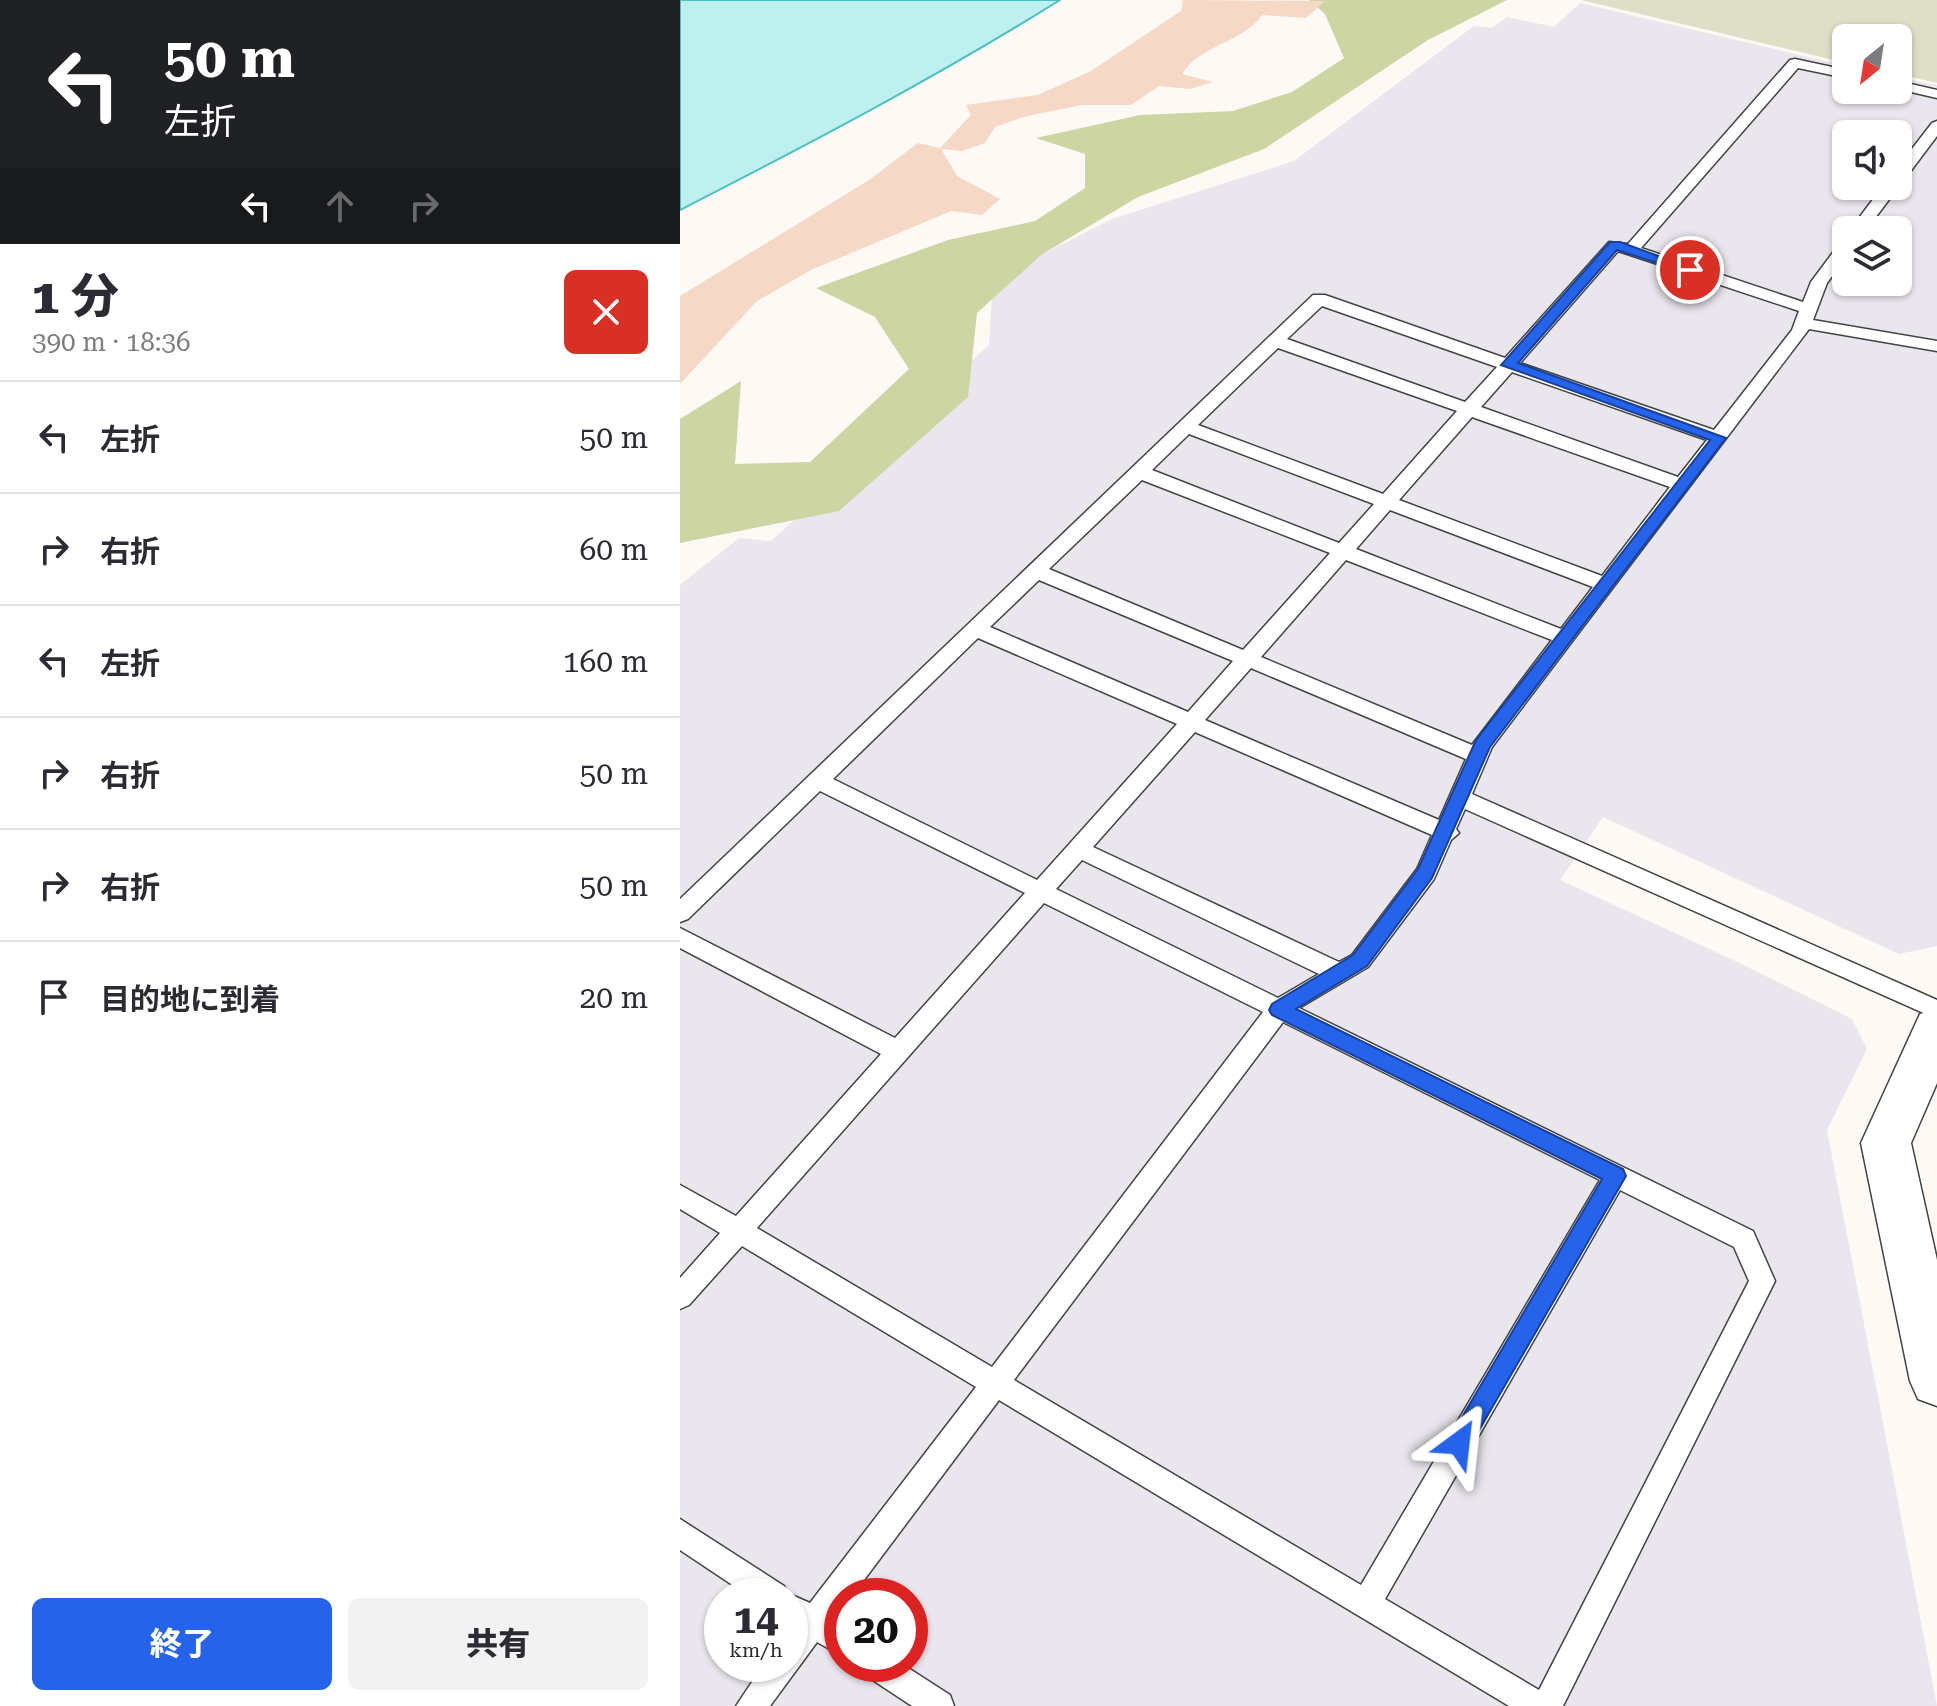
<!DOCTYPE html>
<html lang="ja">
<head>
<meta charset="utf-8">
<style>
  body { margin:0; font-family:"Roboto Serif","Noto Sans JP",serif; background:#f2f2f3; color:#2b2b33; height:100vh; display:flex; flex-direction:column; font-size:30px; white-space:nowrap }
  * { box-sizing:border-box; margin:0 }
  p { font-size:26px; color:#7c7c81 }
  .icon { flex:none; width:44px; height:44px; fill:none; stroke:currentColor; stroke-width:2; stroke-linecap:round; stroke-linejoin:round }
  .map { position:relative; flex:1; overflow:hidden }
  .sheet { display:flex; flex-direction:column; background:#fff; width:680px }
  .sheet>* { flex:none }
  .hud { background:#202124; color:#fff; overflow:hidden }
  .needle { width:52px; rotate:210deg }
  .tools { position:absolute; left:1152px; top:24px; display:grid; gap:16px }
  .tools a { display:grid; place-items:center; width:80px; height:80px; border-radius:12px; background:#fff; box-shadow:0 2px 6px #0004; font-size:40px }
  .speed { position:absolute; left:24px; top:1578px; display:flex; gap:16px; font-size:40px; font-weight:700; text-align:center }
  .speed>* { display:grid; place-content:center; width:104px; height:104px; border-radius:50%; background:#fff; box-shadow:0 2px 6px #0004; line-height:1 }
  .speed small { font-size:20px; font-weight:400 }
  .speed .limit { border:12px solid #d22; background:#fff; color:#111 }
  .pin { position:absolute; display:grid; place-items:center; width:68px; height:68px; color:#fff; margin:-34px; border:4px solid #fff; border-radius:50%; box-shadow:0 2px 8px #0007 }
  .me { position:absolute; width:88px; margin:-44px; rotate:30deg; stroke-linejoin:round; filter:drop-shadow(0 0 6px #0008) }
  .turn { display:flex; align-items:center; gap:28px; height:168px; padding:0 32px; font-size:36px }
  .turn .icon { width:104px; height:104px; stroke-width:2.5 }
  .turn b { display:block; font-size:56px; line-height:68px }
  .lanes { display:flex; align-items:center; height:76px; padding:0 32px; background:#0003; justify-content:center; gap:40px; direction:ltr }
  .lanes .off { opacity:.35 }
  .round { display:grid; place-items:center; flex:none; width:84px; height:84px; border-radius:12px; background:#f2f2f3 }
  .summary { display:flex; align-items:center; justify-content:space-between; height:136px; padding:0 32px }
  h1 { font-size:48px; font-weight:800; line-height:60px }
  .action { display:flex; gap:16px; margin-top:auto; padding:16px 32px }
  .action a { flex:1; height:92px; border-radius:12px; background:#2563eb; color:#fff; font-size:32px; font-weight:800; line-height:92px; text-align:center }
  .action a+a { background:#f2f2f3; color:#2b2b33 }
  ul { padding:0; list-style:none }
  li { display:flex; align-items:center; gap:24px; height:112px; padding:0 32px; border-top:2px solid #e1e1e2 }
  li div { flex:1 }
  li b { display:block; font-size:30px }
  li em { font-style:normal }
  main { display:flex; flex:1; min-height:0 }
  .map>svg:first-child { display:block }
  .industrial { fill:#eae6ee; fill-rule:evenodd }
  .forest { fill:#cdd5a2 }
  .sand { fill:#f5d8c6 }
  .cemetery { fill:#dfdec6 }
  .water { fill:#bef0ef; stroke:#4dc0c0; stroke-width:2 }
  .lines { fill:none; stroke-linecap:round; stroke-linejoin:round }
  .service-casing { stroke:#434343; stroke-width:3 }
  .tertiary-casing { stroke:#434343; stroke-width:3 }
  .service { fill:#fff; fill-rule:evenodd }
  .tertiary { fill:#fff; fill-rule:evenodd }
  .route { fill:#2563eb; stroke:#184099; stroke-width:2 }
</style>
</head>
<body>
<main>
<section class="sheet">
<div class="hud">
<div class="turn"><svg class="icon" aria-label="left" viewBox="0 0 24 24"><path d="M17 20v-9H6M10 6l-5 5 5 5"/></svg><div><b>50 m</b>左折</div></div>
<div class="lanes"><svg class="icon" aria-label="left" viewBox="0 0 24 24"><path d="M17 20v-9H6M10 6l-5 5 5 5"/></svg><svg class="icon off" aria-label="ahead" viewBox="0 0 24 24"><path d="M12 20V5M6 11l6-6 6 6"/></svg><svg class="icon off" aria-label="right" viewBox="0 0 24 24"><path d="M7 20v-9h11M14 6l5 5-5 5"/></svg></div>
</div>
<div class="summary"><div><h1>1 分</h1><p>390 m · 18:36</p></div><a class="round" style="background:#d93025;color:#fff"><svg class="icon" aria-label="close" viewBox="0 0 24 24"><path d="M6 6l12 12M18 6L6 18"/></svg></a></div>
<ul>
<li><svg class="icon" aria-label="left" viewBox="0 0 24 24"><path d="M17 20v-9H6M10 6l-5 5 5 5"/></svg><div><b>左折</b></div><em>50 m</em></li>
<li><svg class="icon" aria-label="right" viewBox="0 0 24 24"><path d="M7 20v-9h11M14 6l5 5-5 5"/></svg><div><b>右折</b></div><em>60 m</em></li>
<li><svg class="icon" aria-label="left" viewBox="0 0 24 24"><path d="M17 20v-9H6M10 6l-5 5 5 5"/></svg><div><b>左折</b></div><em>160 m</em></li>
<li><svg class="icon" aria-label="right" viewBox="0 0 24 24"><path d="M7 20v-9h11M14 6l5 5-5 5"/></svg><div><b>右折</b></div><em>50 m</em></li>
<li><svg class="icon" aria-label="right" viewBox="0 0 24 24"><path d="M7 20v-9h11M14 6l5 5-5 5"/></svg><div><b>右折</b></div><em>50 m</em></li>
<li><svg class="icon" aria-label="arrive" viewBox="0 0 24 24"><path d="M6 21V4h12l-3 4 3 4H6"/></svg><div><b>目的地に到着</b></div><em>20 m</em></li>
</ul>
<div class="action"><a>終了</a><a>共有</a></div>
</section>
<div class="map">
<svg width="1257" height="1706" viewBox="0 0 1257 1706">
  <rect width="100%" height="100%" fill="#fef9f5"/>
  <path class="industrial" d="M900 3 1166 66V90H1218V77L1257 85V946L1219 954 923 817 880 880 1049 958 1172 1019 1187 1049 1147 1130 1257 1706H0V585L59 538 91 541 309 345 312 296 353 259 432 219 614 161 794 26 812 28 827 17 874 27ZM1166 134H1218V186H1166ZM1166 230H1218V282H1166ZM42 1596H110V1664H42ZM162 1596H230V1664H162Z"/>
  <polygon class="forest" points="629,0 827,0 748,40 584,149 458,197 361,255 297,313 288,397 159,511 0,543 0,419 61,381 55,464 130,462 229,369 195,317 136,288 268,240 355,221 405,188 405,154 356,138 460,115 553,111 612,92 664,58 645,14"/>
  <path class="sand" d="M503 0 645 1 626 18 582 15C563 43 521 44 502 74L533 82 510 89 479 86 451 105H402L347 116 315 127 305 143 282 151 261 149 277 176 320 199 302 215 271 211 131 270 77 301 0 384V296L189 180 238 143 260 148 291 115 286 105 358 95 411 71 501 11Z"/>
  <polygon class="cemetery" points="901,0 1257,0 1257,83 1218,74 1218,38 1166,38 1166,63"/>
  <path class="water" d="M0 0H380C257 77 129 144 0 210Z"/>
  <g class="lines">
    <defs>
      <g id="service">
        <path d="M1115 59 1166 70V78L1118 68 961 248 1123 302 1131 282 1160 243 1166 241V257L1147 283 1133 320 1257 341V351L1129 329 812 747 792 794 1257 1000V1019L785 809 776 829 779 833 771 840 754 879 688 967 619 1008 1073 1231 1095 1281 883 1706H829L319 1400 172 1596H162V1609L155 1619 162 1624V1656L137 1642 90 1706H56L84 1664H110V1630L113 1626 110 1624V1596H69L0 1550V1519L104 1586 107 1593 130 1603 296 1387 62 1246 9 1305 0 1309V1278L40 1233 0 1209V1185L56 1216 201 1054 0 948V928L215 1038 345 893 140 791 8 919 0 922V899L633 295H645L825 358 929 242 948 244 1110 60ZM938 251 1119 311 1112 330 1034 430 840 363ZM642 306 817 367 785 402 607 339ZM598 348 777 411 703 494 518 425ZM832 372 1027 440 998 477 801 407ZM792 417 990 487 922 576 719 500ZM509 434 694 504 659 543 472 470ZM462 480 650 553 563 650 369 569ZM710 510 913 587 881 629 676 549ZM666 560 872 640 792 745 581 657ZM359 580 553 661 508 712 310 627ZM298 638 497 724 357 880 153 779ZM571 668 786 759 759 820 525 720ZM515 732 752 835 737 869 672 955 659 962 413 847ZM402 860 639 974 598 998 376 889ZM364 903 583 1012 312 1367 77 1228ZM603 1022 920 1180 681 1585 334 1380ZM940 1190 1054 1247 1069 1281 859 1690 705 1599Z"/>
        <polygon points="1218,81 1257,90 1257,98 1218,89"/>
        <polygon points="1257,121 1257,136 1224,180 1218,182 1218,167 1252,123"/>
        <polygon points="1218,185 1219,186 1217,189 1186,230 1170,230 1203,186"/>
        <polygon points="181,1664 222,1664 270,1695 274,1706 232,1706 185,1675"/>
      </g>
      <polygon id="tertiary" points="1257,1009 1257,1083 1231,1143 1257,1260 1257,1406 1238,1399 1230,1381 1181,1143 1240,1014"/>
    </defs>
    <use href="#service" class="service-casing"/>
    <use href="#tertiary" class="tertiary-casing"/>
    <use href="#service" class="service"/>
    <use href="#tertiary" class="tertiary"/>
  </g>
  <polygon class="route" points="930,242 940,242 1017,270 1010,274 937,250 838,363 1046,438 810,747 752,878 687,966 616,1009 943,1169 946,1176 787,1451 779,1454 771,1451 768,1443 771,1436 922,1179 592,1015 589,1010 592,1004 673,955 738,869 796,740 1030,440 821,365"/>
</svg>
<div class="tools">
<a><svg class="needle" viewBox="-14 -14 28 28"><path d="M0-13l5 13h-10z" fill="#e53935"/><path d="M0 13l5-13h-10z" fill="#7c7c81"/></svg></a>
<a><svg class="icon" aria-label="sound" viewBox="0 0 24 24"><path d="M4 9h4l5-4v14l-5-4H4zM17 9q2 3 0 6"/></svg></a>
<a><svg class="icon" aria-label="layers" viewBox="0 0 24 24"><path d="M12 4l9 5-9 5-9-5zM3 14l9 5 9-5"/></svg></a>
</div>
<div class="speed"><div>14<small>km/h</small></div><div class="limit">20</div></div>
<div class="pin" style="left:1010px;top:270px;background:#d93025"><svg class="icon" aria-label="arrive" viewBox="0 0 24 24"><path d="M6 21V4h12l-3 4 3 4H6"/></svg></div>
<svg class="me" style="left:779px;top:1443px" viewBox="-20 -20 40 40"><path d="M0-17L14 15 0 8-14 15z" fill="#2563eb" stroke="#fff" stroke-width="4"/></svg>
</div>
</main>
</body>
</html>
